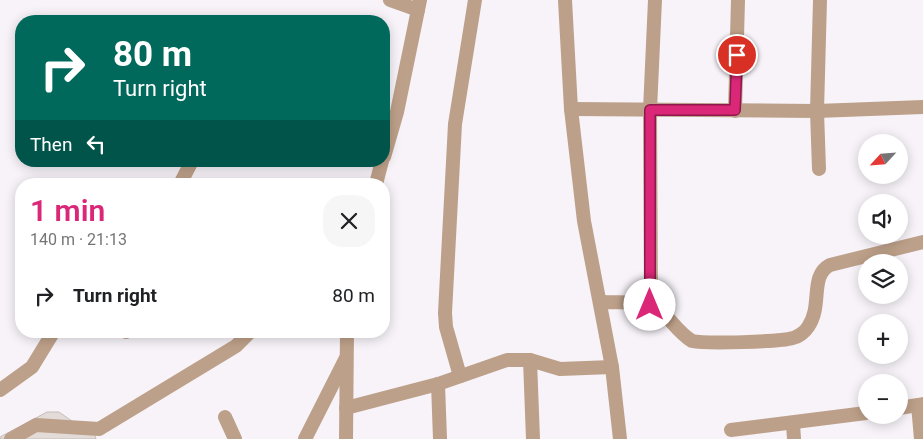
<!DOCTYPE html>
<html lang="en">
<head>
<meta charset="utf-8">
<style>
  body { margin:0; font-family:Roboto,sans-serif; background:#f6f6f6; color:#202124; height:100vh; display:flex; flex-direction:column; font-size:19px; white-space:nowrap }
  * { box-sizing:border-box; margin:0 }
  p { font-size:16px; color:#757577 }
  .icon { flex:none; width:28px; height:28px; fill:none; stroke:currentColor; stroke-width:2; stroke-linecap:round; stroke-linejoin:round }
  .map { position:relative; flex:1; overflow:hidden }
  .side { position:absolute; left:15px; top:178px; width:375px; height:160px; display:flex; flex-direction:column; background:#fff; border-radius:20px; box-shadow:0 2px 12px #0003 }
  .side>* { flex:none }
  .hud { position:absolute; left:15px; top:15px; width:375px; height:152px; border-radius:20px; box-shadow:0 2px 12px #0003; background:#00695c; color:#fff; overflow:hidden }
  .needle { width:32px; rotate:244deg }
  .controls { position:absolute; left:858px; top:134px; display:grid; gap:10px }
  .controls a { display:grid; place-items:center; width:50px; height:50px; border-radius:50%; background:#fff; box-shadow:0 2px 12px #0003; font-size:25px }
  .pin { position:absolute; display:grid; place-items:center; width:42px; height:42px; color:#fff; margin:-21px; border:2px solid #fff; border-radius:50%; box-shadow:0 1px 5px #0007 }
  .me { position:absolute; width:55px; margin:-28px; rotate:0deg; stroke-linejoin:round; filter:drop-shadow(0 0 4px #0008) }
  .turn { display:flex; align-items:center; gap:18px; height:105px; padding:0 15px; font-size:22px }
  .turn .icon { width:65px; height:65px; stroke-width:2.5 }
  .turn b { display:block; font-size:35px; line-height:42px }
  .then { display:flex; align-items:center; height:48px; padding:0 15px; background:#0003; gap:10px; font-size:19px }
  .round { display:grid; place-items:center; flex:none; width:52px; height:52px; border-radius:20px; background:#f6f6f6 }
  .headline { display:flex; align-items:center; justify-content:space-between; height:85px; padding:0 15px }
  h1 { font-size:30px; font-weight:600; line-height:38px; color:#db2777 }
  ul { padding:0; list-style:none }
  li { display:flex; align-items:center; gap:15px; height:65px; padding:0 15px }
  li div { flex:1 }
  li b { display:block; font-size:19px }
  li em { font-style:normal }
  .map>svg:first-child { display:block }
  .building { fill:#e3dbd8; stroke:#c5bdba; filter:url(#shadow) }
  .lines { fill:none; stroke-linecap:round; stroke-linejoin:round }
  .minor { stroke:#bda089; stroke-width:14 }
  .tertiary { stroke:#bda089; stroke-width:14 }
  .route-casing { stroke:#8e194d; stroke-width:12 }
  .route { stroke:#db2777; stroke-width:9 }
</style>
</head>
<body>
<div class="map">
<svg width="923" height="439" viewBox="0 0 923 439">
  <defs>
    <filter id="shadow"><feDropShadow dx="-4.5" dy="4.5" stdDeviation="0" flood-color="#0004"/></filter>
  </defs>
  <rect width="100%" height="100%" fill="#f7f3f9"/>
  <polygon class="building" points="47,412 59,412 82,428 91,424 96,439 0,439 0,437"/>
  <g class="lines">
    <g class="minor">
      <polyline points="390,0 418,10"/>
      <polyline points="565,0 571,109 584,221 612,367 620,439"/>
      <polyline points="571,109 817,111 923,107"/>
      <polyline points="735,111 738,0"/>
      <polyline points="819,169 817,111 820,0"/>
      <polyline points="180,184 192,161"/>
      <path d="M600 302C617 303 647 299 661 311 672 321 679 333 692 341 706 344 779 342 793 338 798 337 805 332 808 327 823 306 809 276 830 265L923 242"/>
      <polyline points="651,305 650,110 655,0"/>
      <polyline points="126,332 127,331"/>
      <polyline points="530,360 533,439"/>
      <polyline points="460,376 446,327 445,313 455,124 475,0"/>
      <polyline points="438,384 440,439"/>
      <polyline points="0,390 32,367 54,331"/>
      <polyline points="346,408 438,384 507,360 530,360 560,369 612,367"/>
      <polyline points="899,408 918,405"/>
      <polyline points="225,417 235,439"/>
      <polyline points="793,424 794,439"/>
      <polyline points="731,430 866,413"/>
      <polyline points="11,439 36,425 99,429 236,346 251,331"/>
      <polyline points="305,439 346,358"/>
      <polyline points="921,439 918,405 923,404"/>
    </g>
    <g class="tertiary">
      <polyline points="384,157 397,112 420,0"/>
      <polyline points="376,184 382,161"/>
      <polyline points="346,439 347,331"/>
    </g>
  </g>
  <g class="lines">
    <defs>
      <polyline id="route" points="650,305 650,110 735,110 737,55"/>
    </defs>
    <use href="#route" class="route-casing"/>
    <use href="#route" class="route"/>
  </g>
</svg>
<div class="controls">
<a><svg class="needle" viewBox="-14 -14 28 28"><path d="M0-13l5 13h-10z" fill="#e53935"/><path d="M0 13l5-13h-10z" fill="#757577"/></svg></a>
<a><svg class="icon" aria-label="sound" viewBox="0 0 24 24"><path d="M4 9h4l5-4v14l-5-4H4zM17 9q2 3 0 6"/></svg></a>
<a><svg class="icon" aria-label="layers" viewBox="0 0 24 24"><path d="M12 4l9 5-9 5-9-5zM3 14l9 5 9-5"/></svg></a>
<a>+</a>
<a>−</a>
</div>
<div class="pin" style="left:737px;top:55px;background:#d93025"><svg class="icon" aria-label="arrive" viewBox="0 0 24 24"><path d="M6 21V4h12l-3 4 3 4H6"/></svg></div>
<svg class="me" style="left:650px;top:305px" viewBox="-20 -20 40 40"><circle r="19" fill="#fff"/><path d="M0-13L10 11 0 6-10 11z" fill="#db2777"/></svg>
<div class="hud">
<div class="turn"><svg class="icon" aria-label="right" viewBox="0 0 24 24"><path d="M7 20v-9h11M14 6l5 5-5 5"/></svg><div><b>80 m</b>Turn right</div></div>
<div class="then">Then<svg class="icon" aria-label="left" viewBox="0 0 24 24"><path d="M17 20v-9H6M10 6l-5 5 5 5"/></svg></div>
</div>
<section class="side">
<div class="headline"><div><h1>1 min</h1><p>140 m · 21:13</p></div><a class="round"><svg class="icon" aria-label="close" viewBox="0 0 24 24"><path d="M6 6l12 12M18 6L6 18"/></svg></a></div>
<ul>
<li><svg class="icon" aria-label="right" viewBox="0 0 24 24"><path d="M7 20v-9h11M14 6l5 5-5 5"/></svg><div><b>Turn right</b></div><em>80 m</em></li>
</ul>
</section>
</div>
</body>
</html>
